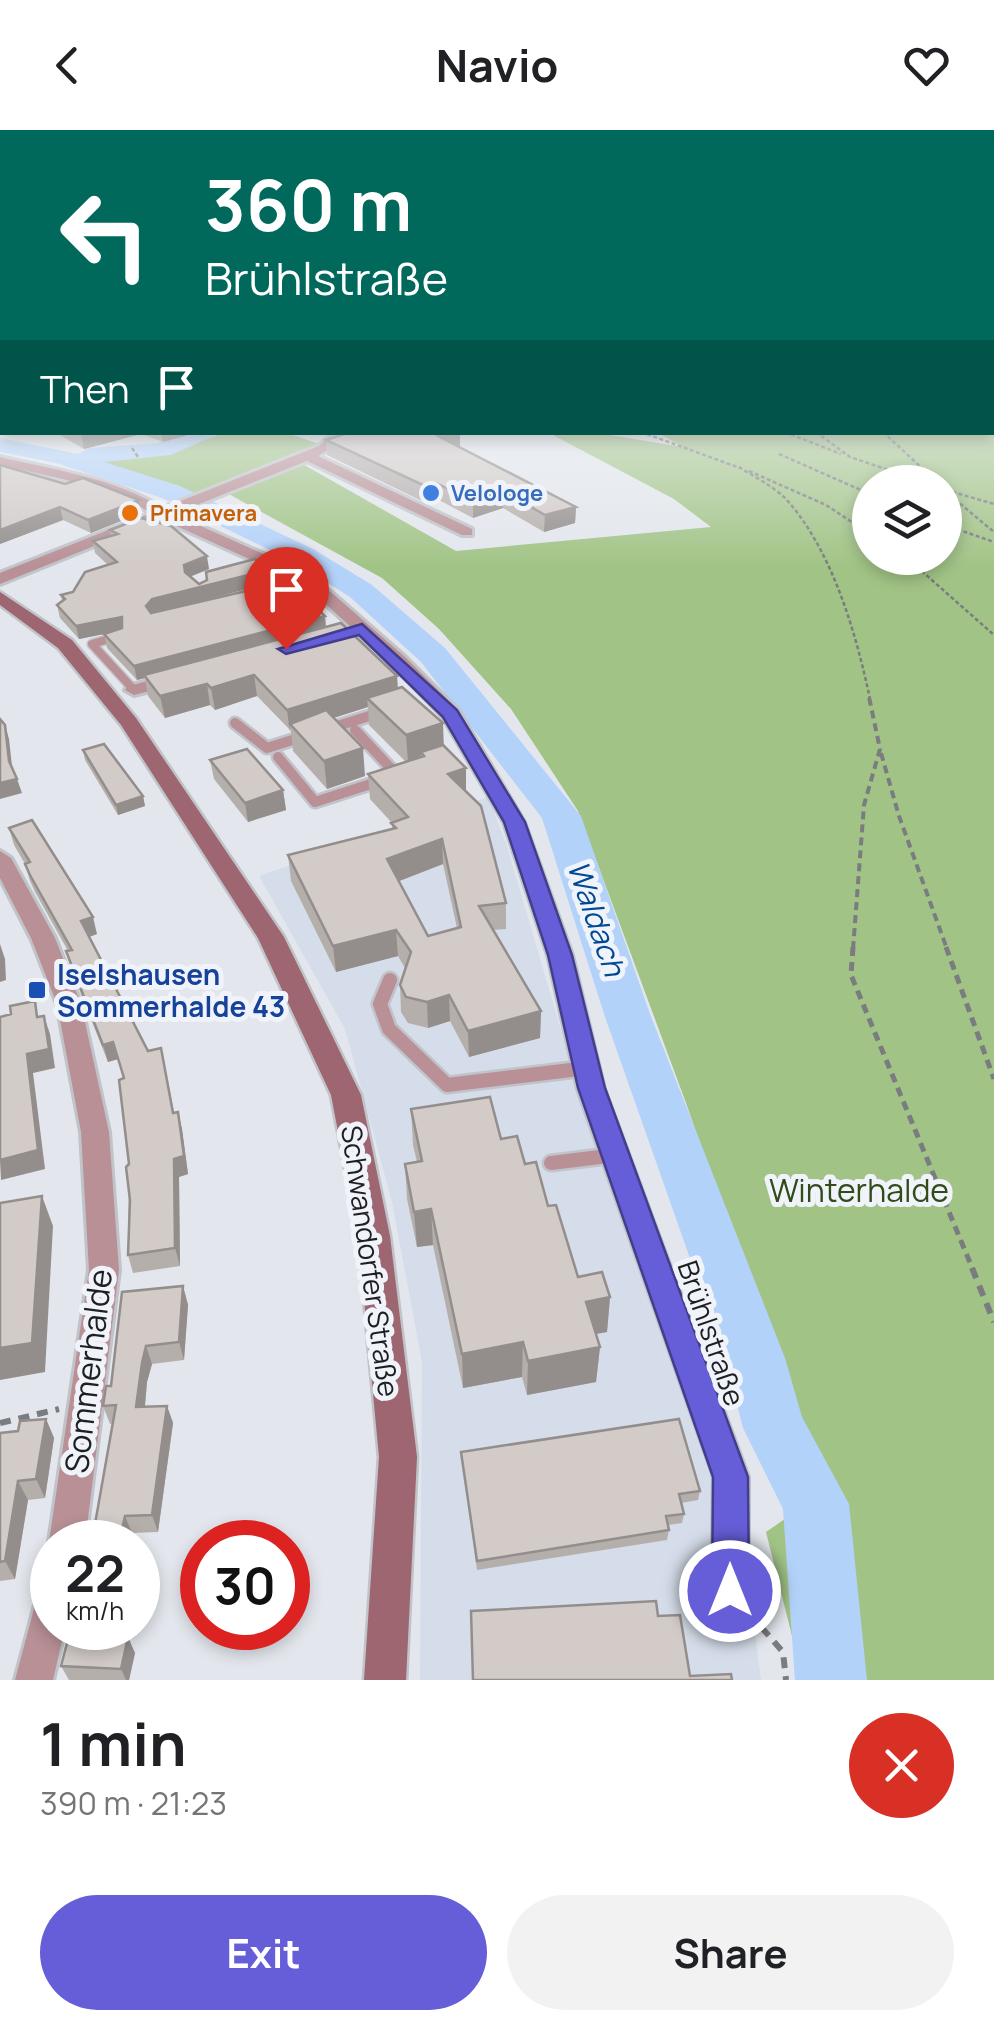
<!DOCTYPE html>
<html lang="en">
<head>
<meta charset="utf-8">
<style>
  body { margin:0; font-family:Manrope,sans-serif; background:#f2f2f2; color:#202124; height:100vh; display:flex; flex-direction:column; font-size:38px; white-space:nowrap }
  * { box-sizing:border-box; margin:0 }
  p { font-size:32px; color:#757577 }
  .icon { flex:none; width:55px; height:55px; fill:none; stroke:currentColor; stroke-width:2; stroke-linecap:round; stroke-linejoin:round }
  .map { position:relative; height:1550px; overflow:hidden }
  .details { display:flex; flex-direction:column; background:#fff; flex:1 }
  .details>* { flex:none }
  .hud { position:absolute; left:0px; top:0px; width:995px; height:305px; box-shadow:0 5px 15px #0003; background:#00695c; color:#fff; overflow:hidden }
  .fabs { position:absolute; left:852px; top:335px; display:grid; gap:20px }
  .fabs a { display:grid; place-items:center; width:110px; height:110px; border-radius:50%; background:#fff; box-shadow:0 5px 15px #0003; font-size:50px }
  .speed { position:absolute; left:30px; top:1390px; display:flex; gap:20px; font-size:50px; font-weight:700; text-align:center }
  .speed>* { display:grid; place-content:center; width:130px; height:130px; border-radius:50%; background:#fff; box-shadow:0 5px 15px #0003; line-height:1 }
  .speed small { font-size:25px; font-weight:400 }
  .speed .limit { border:15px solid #d22; background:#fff; color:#111 }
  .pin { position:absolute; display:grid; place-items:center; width:85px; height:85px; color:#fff; margin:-102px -42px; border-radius:50% 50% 50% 0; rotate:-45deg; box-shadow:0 0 10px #0007 }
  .pin .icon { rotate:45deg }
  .me { position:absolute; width:110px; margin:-55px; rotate:0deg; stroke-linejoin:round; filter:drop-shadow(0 0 8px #0008) }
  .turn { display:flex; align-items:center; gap:35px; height:210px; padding:0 40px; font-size:45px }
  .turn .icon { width:130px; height:130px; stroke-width:2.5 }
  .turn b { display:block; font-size:70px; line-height:85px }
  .then { display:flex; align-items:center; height:95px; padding:0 40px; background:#0003; gap:20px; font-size:38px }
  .round { display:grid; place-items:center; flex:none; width:105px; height:105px; border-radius:52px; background:#f2f2f2 }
  .overview { display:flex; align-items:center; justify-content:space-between; height:170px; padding:0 40px }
  h1 { font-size:60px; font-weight:700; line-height:75px }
  .action { display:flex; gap:20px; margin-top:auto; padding:20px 40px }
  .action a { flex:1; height:115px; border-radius:60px; background:#665ed8; color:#fff; font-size:40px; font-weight:700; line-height:115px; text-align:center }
  .action a+a { background:#f2f2f2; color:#202124 }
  header { display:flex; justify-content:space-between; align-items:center; height:130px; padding:0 40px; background:#fff; font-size:45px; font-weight:700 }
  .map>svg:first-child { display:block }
  .built { fill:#d4dde9 }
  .green { fill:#a1c486; fill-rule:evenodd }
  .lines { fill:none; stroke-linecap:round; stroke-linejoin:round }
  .river { fill:#b3d2fa; fill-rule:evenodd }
  .service-far2-casing { stroke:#c0c3c8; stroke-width:11 }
  .service-far1-casing { stroke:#c0c3c8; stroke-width:15 }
  .service-casing { stroke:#c0c3c8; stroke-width:19 }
  .minor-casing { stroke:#c0c3c8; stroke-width:6 }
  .secondary-casing { stroke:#c0c3c8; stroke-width:5 }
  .path-far3 { stroke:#7a7c80; stroke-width:2.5; stroke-dasharray:4 2.5; stroke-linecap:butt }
  .path-far2 { stroke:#7a7c80; stroke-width:4; stroke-dasharray:8 5; stroke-linecap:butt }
  .path-far1 { stroke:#7a7c80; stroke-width:5; stroke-dasharray:9 6; stroke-linecap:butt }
  .path { stroke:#7a7c80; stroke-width:6; stroke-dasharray:11 8; stroke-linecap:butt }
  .service-far2 { stroke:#b89096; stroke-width:8 }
  .service-far1 { stroke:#b89096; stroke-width:10 }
  .service { stroke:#b89096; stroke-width:14 }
  .minor { fill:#b89096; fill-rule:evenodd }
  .secondary { fill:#9e6670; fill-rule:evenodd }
  .wall { fill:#b5afac; fill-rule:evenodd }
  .shaded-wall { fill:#938e8c }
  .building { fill:#d2cbc8; stroke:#938e8c; stroke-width:2.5; fill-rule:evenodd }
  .route { fill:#665ed8; stroke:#423d8c; stroke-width:2.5 }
  .shop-dot { fill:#3f7fe0; stroke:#f0f4fa; stroke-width:4 }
  .food-dot { fill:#e8710a; stroke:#f0f4fa; stroke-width:4 }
  .transit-dot { fill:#1a4fb4; stroke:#f0f4fa; stroke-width:4 }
  .labels { text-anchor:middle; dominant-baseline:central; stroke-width:10; stroke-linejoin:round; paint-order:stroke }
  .far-shop-label { font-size:22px; font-weight:bold; fill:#366cbe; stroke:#f0f4fa; text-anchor:start }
  .far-food-label { font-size:22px; font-weight:bold; fill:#c56008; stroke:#f0f4fa; text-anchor:start }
  .transit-label { font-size:28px; font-weight:bold; fill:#164399; stroke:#f0f4fa; text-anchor:start }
  .street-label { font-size:28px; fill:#1e1f21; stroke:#f0f4fa }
  .water-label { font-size:30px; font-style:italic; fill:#004995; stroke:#f0f4fa }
  .near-park-label { font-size:32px; fill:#324c19; stroke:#f0f4fa }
  .near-street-label { font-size:32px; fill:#1e1f21; stroke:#f0f4fa }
</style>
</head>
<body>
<header><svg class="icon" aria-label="back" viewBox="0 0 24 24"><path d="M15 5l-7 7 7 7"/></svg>Navio<svg class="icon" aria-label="heart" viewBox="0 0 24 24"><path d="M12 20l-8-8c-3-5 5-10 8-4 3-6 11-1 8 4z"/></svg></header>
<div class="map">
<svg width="994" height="1550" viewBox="0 0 994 1550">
  <rect width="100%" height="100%" fill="#e3e7ed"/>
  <polygon class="built" points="488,667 507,716 569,927 749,1456 761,1550 420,1550 422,1232 392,1072 345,899 259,746"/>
  <g class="green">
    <path d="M994 220V1550H803L766 1402 828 1359 798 1297 686 973 578 681 511 579 439 499 382 448 225 362 299 332 456 421 711 397 674 369 549 303H597L683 317 658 303 992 302ZM870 352H945V428H870Z"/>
    <polygon points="223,303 287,303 319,314 314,319 193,366 83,333 166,324"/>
  </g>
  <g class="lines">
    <polygon class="river" points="186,302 222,302 171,325 104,332 180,356 313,419 372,455 445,518 581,686 650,884 785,1228 802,1287 849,1374 867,1550 795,1550 783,1379 743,1298 725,1228 604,884 542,688 421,532 350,467 293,431 162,368 56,333 0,322 0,308 78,324 89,318 158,313"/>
    <defs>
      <polyline id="service-far2" points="119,506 92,514 134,560"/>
      <g id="service-far1">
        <polyline points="235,593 267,618 305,606"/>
        <polyline points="328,599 382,582"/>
        <polyline points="355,600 398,646"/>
        <polyline points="278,627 315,672 383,650"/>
      </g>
      <g id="service">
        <polyline points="390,850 380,874 389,899 447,955 587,938"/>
        <polyline points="551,1033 616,1025"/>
      </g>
      <g id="minor">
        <path d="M354 304 360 308 359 311 338 314 318 326 472 399V405H462L307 331 174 384 299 440 332 463 405 527 458 580 524 692 572 825 604 959 748 1347V1461L743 1474 730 1479 717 1474 712 1461 714 1347 578 959 548 825 504 692 443 587 393 535 320 469 287 446 161 389 0 454V443L151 383C105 355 52 347 0 335V327C56 340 113 348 163 378L319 316 329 307Z"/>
        <polygon points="176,544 185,549 182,553 134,565 125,560 128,556"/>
        <polygon points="0,721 11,728 55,808 81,874 109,1002 119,1140 85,1412 52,1412 52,1420 49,1412 89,1140 81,1002 57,874 31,808 0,748"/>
        <polygon points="52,1455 52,1498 65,1498 53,1550 15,1550 39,1460"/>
      </g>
      <polygon id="secondary" points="0,462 72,510 136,588 284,807 361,965 390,1106 417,1327 406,1550 364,1550 379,1327 358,1106 331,965 258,808 121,595 58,518 0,475"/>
    </defs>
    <use href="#service-far2" class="service-far2-casing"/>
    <use href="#service-far1" class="service-far1-casing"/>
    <use href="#service" class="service-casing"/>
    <use href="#minor" class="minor-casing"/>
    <use href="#secondary" class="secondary-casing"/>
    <g class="path-far3">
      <polyline points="641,302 740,338"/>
      <polyline points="785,302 841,324"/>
      <polyline points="816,302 850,327 924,352"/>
      <polyline points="883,302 937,352"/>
      <polyline points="132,318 138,327"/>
      <polyline points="779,324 870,364"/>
      <path d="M739 337C753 346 773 356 785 368 832 419 856 503 870 569"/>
      <polyline points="749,341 826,375 870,404"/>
      <polyline points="946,360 994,374"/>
      <polyline points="945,361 994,402"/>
      <polyline points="945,395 994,412"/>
      <polyline points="907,428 994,505"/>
    </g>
    <g class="path-far2">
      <polyline points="881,623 899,686 947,819"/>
      <polyline points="853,819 864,675 880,619 869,567"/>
    </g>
    <g class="path-far1">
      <polyline points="853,817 851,845 973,1140"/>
      <polyline points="946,817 994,949"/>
    </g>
    <g class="path">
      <polyline points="972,1138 994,1192"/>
      <polyline points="0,1293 59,1279"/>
      <polyline points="749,1483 783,1522 786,1550"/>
    </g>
    <use href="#service-far2" class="service-far2"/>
    <use href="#service-far1" class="service-far1"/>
    <use href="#service" class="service"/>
    <use href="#minor" class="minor"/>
    <use href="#secondary" class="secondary"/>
  </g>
  <g class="wall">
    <polygon points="55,302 195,302 195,303 163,312 141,304 84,319"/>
    <polygon points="351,302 460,302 460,316 458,316 576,377 575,393 544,402 503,378 473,388 437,369 426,373 327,325 326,310"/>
    <polygon points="65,354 139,370 141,383 91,403 63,390 0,414"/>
    <path d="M110 400 209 439 190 447 199 454 270 453 169 479 325 486 326 497 397 546 398 558 443 616 466 638V662L506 773V799L493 800 541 881 540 908 469 927 450 891 428 898 408 893 401 882 400 855 405 838 398 826 336 842 291 751 288 725 392 699V693L370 669 368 644 406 632 369 595 368 577 333 588 365 646 327 659 293 621 291 601 257 566 215 580 210 575 165 588 148 566 145 548 137 550 107 518 104 504 79 509 60 488 57 475 62 471 61 465 73 462 108 435 95 423 93 411 111 406ZM443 734 457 798 428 806 399 751Z"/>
    <polygon points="83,620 143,666 145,676 118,685 85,630"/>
    <polygon points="210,630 283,660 286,680 248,692 214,649"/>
    <polygon points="9,698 97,804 89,807 148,921 165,936 174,982 178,982 182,999 188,1044 179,1047 180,1136 133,1143 128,1125 129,1034 123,948 118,929 108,932 71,839 66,821 68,821 35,762 30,751 25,734 14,715"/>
    <polygon points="411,979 501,1009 525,1034 548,1076 578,1147 610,1167 607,1202 596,1204 600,1217 596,1252 527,1265 522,1247 463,1258 433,1115 417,1117 407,1069 405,1034 417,1032 413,1015"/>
    <polygon points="183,1156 188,1175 184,1230 152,1234 147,1252 145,1277 167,1276 173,1293 158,1402 132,1403 95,1394 113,1293 110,1294 103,1276"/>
    <polygon points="46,1289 54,1308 45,1368 28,1370 15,1449 0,1451 0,1303 18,1301"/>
    <polygon points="461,1322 700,1361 698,1370 681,1373 684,1384 682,1393 668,1395 669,1400 667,1410 477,1440"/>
    <polygon points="127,1507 135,1523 129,1550 69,1550 61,1536"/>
  </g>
  <g class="shaded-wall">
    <polygon points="2,264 2,280 0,280 0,265"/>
    <polygon points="85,302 141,302 141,304 84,319 81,304"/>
    <polygon points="161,302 195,302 195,303 163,312"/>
    <polygon points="451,302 460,302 460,316 438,322 438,306"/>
    <polygon points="436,353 437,369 426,373 425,356"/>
    <polygon points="503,361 503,378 473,388 473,371"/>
    <polygon points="139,370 141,383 91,403 88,390"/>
    <polygon points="60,377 63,390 0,414 0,400"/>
    <polygon points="576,377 575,393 544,402 545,385"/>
    <polygon points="207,426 209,439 186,448 184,435"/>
    <polygon points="268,440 270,453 154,483 149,489 146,476 152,469"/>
    <polygon points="325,486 326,500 144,545 145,548 137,550 134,536"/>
    <polygon points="122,487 124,500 79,509 76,496"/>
    <polygon points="254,545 257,566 215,580 211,558"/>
    <polygon points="397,546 398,568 367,568 368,577 296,600 290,594 290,602 287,580"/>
    <polygon points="207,554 210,575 165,588 160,566"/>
    <polygon points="443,593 444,621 421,622 421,628 408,633 406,605"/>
    <polygon points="5,595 9,609 13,645 9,631"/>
    <polygon points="363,618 365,646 327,659 324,631"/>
    <polygon points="466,638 466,662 448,644"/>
    <polygon points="17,649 22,663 0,669 0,653"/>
    <polygon points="283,660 286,680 248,692 245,673"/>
    <polygon points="143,666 145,676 118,685 116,675"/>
    <polygon points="442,709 443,734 389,755 387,729"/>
    <polygon points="93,787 97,804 86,808 81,791"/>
    <polygon points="396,800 398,826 336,842 333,816"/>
    <polygon points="0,814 5,829 6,850 0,852"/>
    <polygon points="449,865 450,891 428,898 427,872"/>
    <polygon points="541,881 540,908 469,927 468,901"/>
    <polygon points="44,886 50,904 55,938 33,943 45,1039 1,1050 0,1030 27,924"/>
    <polygon points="113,912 118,929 108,932 103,915"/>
    <polygon points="178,982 182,999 188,1044 179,1047 180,1136 175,1118 174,1029"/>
    <polygon points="42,1066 53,1096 45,1242 0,1250 0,1218"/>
    <polygon points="431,1079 433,1115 417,1117 414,1082"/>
    <polygon points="183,1156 188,1175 184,1230 179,1212"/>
    <polygon points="610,1167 607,1202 583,1206 586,1172"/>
    <polygon points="523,1212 522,1247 463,1258 462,1224"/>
    <polygon points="146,1216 152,1234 147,1252 143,1295 136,1277 142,1233"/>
    <polygon points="600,1217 596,1252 527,1265 528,1231"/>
    <polygon points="167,1276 173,1293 158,1402 152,1385"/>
    <polygon points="46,1289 54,1308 45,1368 36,1349"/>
    <polygon points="18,1351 28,1370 15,1449 5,1431"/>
    <polygon points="125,1386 132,1403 130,1412 119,1412"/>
    <polygon points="118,1498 129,1498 124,1522 116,1506"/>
    <polygon points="128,1507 135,1523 129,1550 126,1550 121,1539"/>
  </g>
  <g class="building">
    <polygon points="0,220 2,220 2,264 0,265 1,225 0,225"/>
    <polygon points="351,302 451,302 438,306 576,377 545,385 503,361 473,371 436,353 425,356 326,310"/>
    <polygon points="0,335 65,354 83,348 139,370 88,390 60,377 0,400"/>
    <polygon points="141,388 171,396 207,426 184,435 185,442 199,454 207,450 206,442 255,429 268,440 152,469 146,476 151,483 289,451 325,486 134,536 104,504 122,498 122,487 76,496 57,475 65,469 61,465 73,462 85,442 117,432 93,411 118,404 110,400"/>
    <polygon points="341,493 397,546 287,580 254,545 211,558 207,554 160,566 144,545"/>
    <polygon points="402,557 443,593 406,605 367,568"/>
    <polygon points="326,580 363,618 324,631 290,594"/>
    <polygon points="0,589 5,595 9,631 17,649 0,653"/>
    <polygon points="104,614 143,666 116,675 83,620"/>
    <path d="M443 615 466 638 448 644 481 676 506 773 479 776 541 881 468 901 449 865 427 872 406 867 400 855 411 822 396 800 333 816 288 725 396 698 391 693 408 687 368 644 424 626 421 622ZM442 709 461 797 428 806 387 729Z"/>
    <polygon points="247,619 283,660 245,673 210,630"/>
    <polygon points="32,690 93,787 81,791 148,921 161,918 173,983 178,982 184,1026 174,1029 175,1118 128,1125 130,1070 126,1037 129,1034 119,950 124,948 113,912 103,915 66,821 72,820 30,745 25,734 30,732 9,698"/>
    <polygon points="35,871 37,887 44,886 49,919 27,924 38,1020 0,1030 0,887 11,884 10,876"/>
    <polygon points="490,967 501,1009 517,1006 525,1034 536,1032 548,1076 556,1075 578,1147 602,1142 610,1167 586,1172 600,1217 528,1231 523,1212 462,1224 431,1079 414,1082 405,1034 422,1031 411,979"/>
    <polygon points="42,1066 32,1213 0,1218 0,1073"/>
    <polygon points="183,1156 179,1212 146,1216 142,1233 136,1277 167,1276 152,1385 125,1386 119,1412 87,1412 91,1394 95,1394 116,1275 103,1276 106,1256 111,1256 122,1162"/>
    <polygon points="46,1289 36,1349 18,1351 5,1431 0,1432 0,1303 18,1301 20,1291"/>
    <polygon points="679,1289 700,1361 679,1364 684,1384 666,1386 669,1400 477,1431 461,1322"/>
    <polygon points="656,1471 658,1486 680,1485 690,1546 731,1544 732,1550 473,1550 471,1481"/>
    <polygon points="71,1498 118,1498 116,1506 128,1507 121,1539 61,1536"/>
  </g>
  <linearGradient id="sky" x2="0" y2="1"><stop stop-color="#93c0ef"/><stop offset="0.5" stop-color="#f2f4f7"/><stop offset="1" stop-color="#f2f4f7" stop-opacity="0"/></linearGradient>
  <rect width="994" height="437" fill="url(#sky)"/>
  <polygon class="route" points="362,494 457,580 525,692 572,825 605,958 748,1347 749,1461 743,1474 730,1480 717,1474 712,1461 713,1347 578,958 548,825 504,692 443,587 359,505 286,524 278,519"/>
  <circle class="shop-dot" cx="431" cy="363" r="10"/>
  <circle class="food-dot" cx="130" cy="383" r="10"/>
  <rect class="transit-dot" x="27" y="850" width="20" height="20" rx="5"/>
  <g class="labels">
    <g class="far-shop-label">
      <text x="451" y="363">Velologe</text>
    </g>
    <g class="far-food-label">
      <text x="150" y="383">Primavera</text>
    </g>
    <g class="transit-label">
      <text x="57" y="844">Iselshausen<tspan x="57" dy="32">Sommerhalde 43</tspan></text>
    </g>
    <g class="street-label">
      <text transform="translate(371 1131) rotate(82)">Schwandorfer Straße</text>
      <text transform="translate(712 1203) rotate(71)">Brühlstraße</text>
    </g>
    <g class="water-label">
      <text transform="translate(597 788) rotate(71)">Waldach</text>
    </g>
    <g class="near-park-label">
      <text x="859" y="1060">Winterhalde</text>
    </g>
    <g class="near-street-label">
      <text transform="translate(88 1241) rotate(-83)">Sommerhalde</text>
    </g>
  </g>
</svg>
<div class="fabs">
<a><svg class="icon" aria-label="layers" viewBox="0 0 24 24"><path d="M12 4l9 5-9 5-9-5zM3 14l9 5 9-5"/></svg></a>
</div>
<div class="speed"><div>22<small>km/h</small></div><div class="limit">30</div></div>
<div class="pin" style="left:286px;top:519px;background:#d93025"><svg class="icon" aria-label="arrive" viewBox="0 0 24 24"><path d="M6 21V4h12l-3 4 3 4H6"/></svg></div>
<svg class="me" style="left:730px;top:1461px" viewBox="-20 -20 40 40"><circle r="17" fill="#665ed8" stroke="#fff" stroke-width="3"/><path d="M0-11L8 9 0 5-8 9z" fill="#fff"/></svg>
<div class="hud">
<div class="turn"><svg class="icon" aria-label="left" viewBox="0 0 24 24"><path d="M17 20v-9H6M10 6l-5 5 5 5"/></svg><div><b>360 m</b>Brühlstraße</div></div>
<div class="then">Then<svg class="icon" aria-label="arrive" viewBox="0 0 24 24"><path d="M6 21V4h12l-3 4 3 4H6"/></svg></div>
</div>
</div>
<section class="details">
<div class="overview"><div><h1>1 min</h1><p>390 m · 21:23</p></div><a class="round" style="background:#d93025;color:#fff"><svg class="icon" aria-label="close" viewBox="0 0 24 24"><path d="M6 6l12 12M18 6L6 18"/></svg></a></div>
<div class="action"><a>Exit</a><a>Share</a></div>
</section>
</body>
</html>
